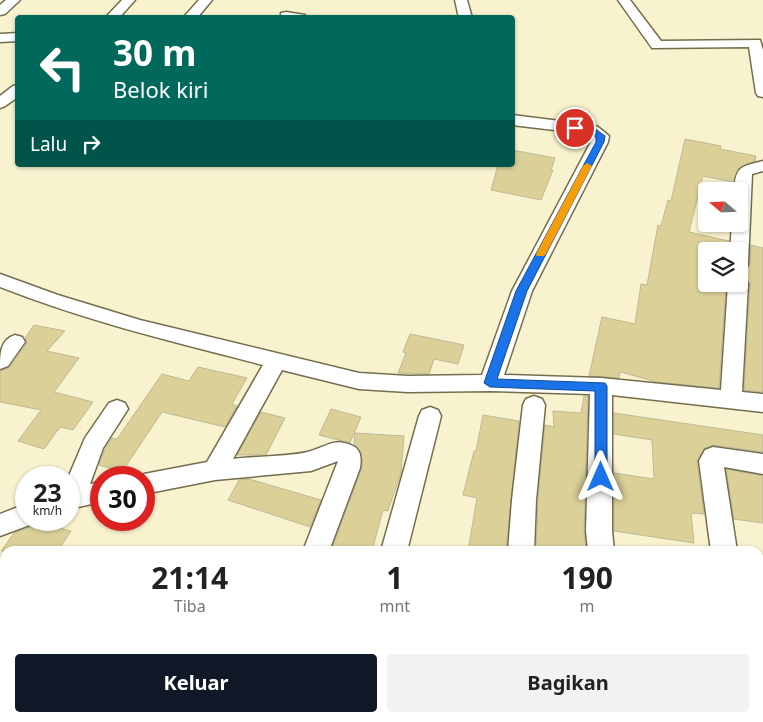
<!DOCTYPE html>
<html lang="id">
<head>
<meta charset="utf-8">
<style>
  body { margin:0; font-family:"Noto Sans",sans-serif; background:#f2f2f2; color:#222; height:100vh; display:flex; flex-direction:column; font-size:19px; white-space:nowrap }
  * { box-sizing:border-box; margin:0 }
  p { font-size:16px; color:#767676 }
  .icon { flex:none; width:28px; height:28px; fill:none; stroke:currentColor; stroke-width:2; stroke-linecap:round; stroke-linejoin:round }
  .map { position:relative; flex:1; overflow:hidden }
  .details { position:absolute; left:0px; top:546px; width:764px; height:176px; display:flex; flex-direction:column; background:#fff; border-radius:15px 15px 0 0; box-shadow:0 1px 4px #0004 }
  .details>* { flex:none }
  .guide { position:absolute; left:15px; top:15px; width:500px; height:152px; border-radius:5px; box-shadow:0 1px 4px #0004; background:#00695c; color:#fff; overflow:hidden }
  .needle { width:32px; rotate:289deg }
  .fabs { position:absolute; left:698px; top:182px; display:grid; gap:10px }
  .fabs a { display:grid; place-items:center; width:50px; height:50px; border-radius:5px; background:#fff; box-shadow:0 1px 4px #0004; font-size:25px }
  .speed { position:absolute; left:15px; top:466px; display:flex; gap:10px; font-size:25px; font-weight:700; text-align:center }
  .speed>* { display:grid; place-content:center; width:65px; height:65px; border-radius:50%; background:#fff; box-shadow:0 1px 4px #0004; line-height:1 }
  .speed small { font-size:12px; font-weight:400 }
  .speed .limit { border:8px solid #d22; background:#fff; color:#111 }
  .pin { position:absolute; display:grid; place-items:center; width:42px; height:42px; color:#fff; margin:-21px; border:2px solid #fff; border-radius:50%; box-shadow:0 1px 5px #0007 }
  .me { position:absolute; width:55px; margin:-28px; rotate:0deg; stroke-linejoin:round; filter:drop-shadow(0 0 4px #0008) }
  .turn { display:flex; align-items:center; gap:18px; height:105px; padding:0 15px; font-size:22px }
  .turn .icon { width:65px; height:65px; stroke-width:2.5 }
  .turn b { display:block; font-size:35px; line-height:42px }
  .then { display:flex; align-items:center; height:48px; padding:0 15px; background:#0003; gap:10px; font-size:19px }
  .eta { display:flex; justify-content:space-evenly; align-items:center; height:85px; text-align:center }
  .eta b { font-size:30px; font-weight:700; line-height:35px }
  .cta { display:flex; gap:10px; margin-top:auto; padding:10px 15px }
  .cta a { flex:1; height:58px; border-radius:5px; background:#111827; color:#fff; font-size:20px; font-weight:700; line-height:58px; text-align:center }
  .cta a+a { background:#f2f2f2; color:#222 }
  .map>svg:first-child { display:block }
  .building { fill:#dad098; stroke:#bfb996 }
  .lines { fill:none; stroke-linecap:round; stroke-linejoin:round }
  .street-casing { stroke:#746e4e; stroke-width:3 }
  .street { fill:#fff; fill-rule:evenodd }
  .route { fill:#1a73e8; stroke:#114b97 }
  .slow { fill:#f59e0b }
</style>
</head>
<body>
<div class="map">
<svg width="763" height="722" viewBox="0 0 763 722">
  <rect width="100%" height="100%" fill="#f8f2ce"/>
  <g class="building">
    <polygon points="685,139 721,146 720,149 756,156 755,161 739,168 733,182 703,176 689,232 729,241 728,251 706,251 706,284 726,284 719,388 657,382 620,372 619,378 589,376 602,317 635,324 641,284 647,285 658,225 661,226 668,200 671,201"/>
    <polygon points="512,150 555,158 551,170 553,170 541,200 491,190 498,165 512,165"/>
    <polygon points="751,245 763,248 763,392 744,390 750,284 747,278 739,276 739,272 747,270 750,265"/>
    <polygon points="34,325 65,331 47,351 79,358 54,392 93,402 73,430 60,427 44,449 18,441 41,410 0,402 0,371 10,367 27,343 25,338"/>
    <polygon points="410,334 464,345 458,364 434,359 429,374 398,373 406,353 403,352"/>
    <polygon points="198,367 247,378 232,404 237,406 225,427 162,412 122,472 99,465 105,449 112,438 117,439 162,374 189,381"/>
    <polygon points="584,396 588,396 584,531 586,551 536,551 538,500 545,425 554,427 553,411 581,413"/>
    <polygon points="331,409 361,417 350,443 319,435"/>
    <polygon points="261,412 285,418 266,455 237,455"/>
    <polygon points="614,413 763,435 763,452 713,445 703,449 697,461 704,514 691,513 694,543 614,531 614,473 654,479 652,440 614,434"/>
    <polygon points="483,415 519,421 506,551 468,551 477,498 463,495 474,451 476,451"/>
    <polygon points="355,433 404,436 401,472 388,511 383,510 372,551 331,551 362,468 362,454 354,444"/>
    <polygon points="726,469 763,476 763,523 734,519"/>
    <polygon points="249,479 321,500 310,527 228,500 239,480"/>
    <polygon points="37,522 71,531 58,551 1,551 14,533 36,525"/>
  </g>
  <g class="lines">
    <defs>
      <g id="street">
        <polygon points="6,0 20,0 5,14 0,15 0,5"/>
        <polygon points="122,0 135,0 119,18 105,18"/>
        <polygon points="199,0 212,0 197,18 183,18"/>
        <polygon points="455,0 467,0 472,18 459,18"/>
        <polygon points="618,0 630,0 661,41 760,40 763,50 763,97 758,96 756,93 749,47 652,48"/>
        <polygon points="286,12 305,15 306,18 281,18 281,13"/>
        <polygon points="18,33 18,41 0,42 0,34"/>
        <polygon points="18,85 18,97 5,106 0,108 0,96 13,86"/>
        <path d="M512 115 592 125 598 127 609 136 608 142 532 291 504 375 601 378 721 390 728 284H739V278L745 279 748 284 742 392 763 394V412L612 395V531L614 551H588L586 531 590 394 490 391 408 392 359 389 282 370 233 459C255 456 291 457 311 451 322 448 333 440 344 443 360 446 362 454 360 468L329 551H303L338 461 311 471 215 480 144 494V478H135L144 474 207 462 263 365C174 342 86 321 0 287V274L58 295 140 320 359 373 408 376 482 375 512 291 593 138 588 134 512 125Z"/>
        <path d="M763 161V171L752 174 748 264 746 268 739 270V251H730L732 224H739V191H734C736 166 740 167 763 161Z"/>
        <path d="M15 335 22 337 25 342 8 366 0 369C0 354 0 340 15 335Z"/>
        <polygon points="534,396 542,399 545,405 536,500 534,551 508,551 512,500 523,405 526,399"/>
        <polygon points="117,400 125,403 128,409 103,448 90,484 101,482 101,502 69,509 68,478 85,438 109,403"/>
        <polygon points="430,407 438,410 441,416 407,551 381,551 419,416 422,410"/>
        <polygon points="713,447 763,454 763,474 724,467 737,551 711,551 699,461 705,450"/>
        <polygon points="26,504 26,520 36,520 35,523 0,536 0,514"/>
        <polygon points="5,639 5,673 0,675 0,641"/>
        <polygon points="759,715 760,718 758,722 726,722 728,718 759,718"/>
        <polygon points="235,718 265,718 263,722 233,722"/>
        <polygon points="333,718 363,718 361,722 331,722"/>
        <polygon points="555,718 620,718 622,722 557,722"/>
        <polygon points="645,718 675,718 677,722 647,722"/>
      </g>
    </defs>
    <use href="#street" class="street-casing"/>
    <use href="#street" class="street"/>
  </g>
  <polygon class="route" points="575,125 594,128 605,136 604,142 527,291 497,379 605,383 607,386 607,477 606,480 601,482 596,480 595,477 595,391 490,387 484,383 516,291 596,142 596,137 589,132 572,130 571,128"/>
  <polygon class="slow" points="587,163 592,166 546,254 544,256 537,256 536,254 583,166"/>
</svg>
<div class="fabs">
<a><svg class="needle" viewBox="-14 -14 28 28"><path d="M0-13l5 13h-10z" fill="#e53935"/><path d="M0 13l5-13h-10z" fill="#767676"/></svg></a>
<a><svg class="icon" aria-label="layers" viewBox="0 0 24 24"><path d="M12 4l9 5-9 5-9-5zM3 14l9 5 9-5"/></svg></a>
</div>
<div class="speed"><div>23<small>km/h</small></div><div class="limit">30</div></div>
<div class="pin" style="left:575px;top:128px;background:#d93025"><svg class="icon" aria-label="arrive" viewBox="0 0 24 24"><path d="M6 21V4h12l-3 4 3 4H6"/></svg></div>
<svg class="me" style="left:601px;top:477px" viewBox="-20 -20 40 40"><path d="M0-17L14 15 0 8-14 15z" fill="#1a73e8" stroke="#fff" stroke-width="4"/></svg>
<div class="guide">
<div class="turn"><svg class="icon" aria-label="left" viewBox="0 0 24 24"><path d="M17 20v-9H6M10 6l-5 5 5 5"/></svg><div><b>30 m</b>Belok kiri</div></div>
<div class="then">Lalu<svg class="icon" aria-label="right" viewBox="0 0 24 24"><path d="M7 20v-9h11M14 6l5 5-5 5"/></svg></div>
</div>
<section class="details">
<div class="eta">
<div><b>21:14</b><p>Tiba</p></div>
<div><b>1</b><p>mnt</p></div>
<div><b>190</b><p>m</p></div>
</div>
<div class="cta"><a>Keluar</a><a>Bagikan</a></div>
</section>
</div>
</body>
</html>
